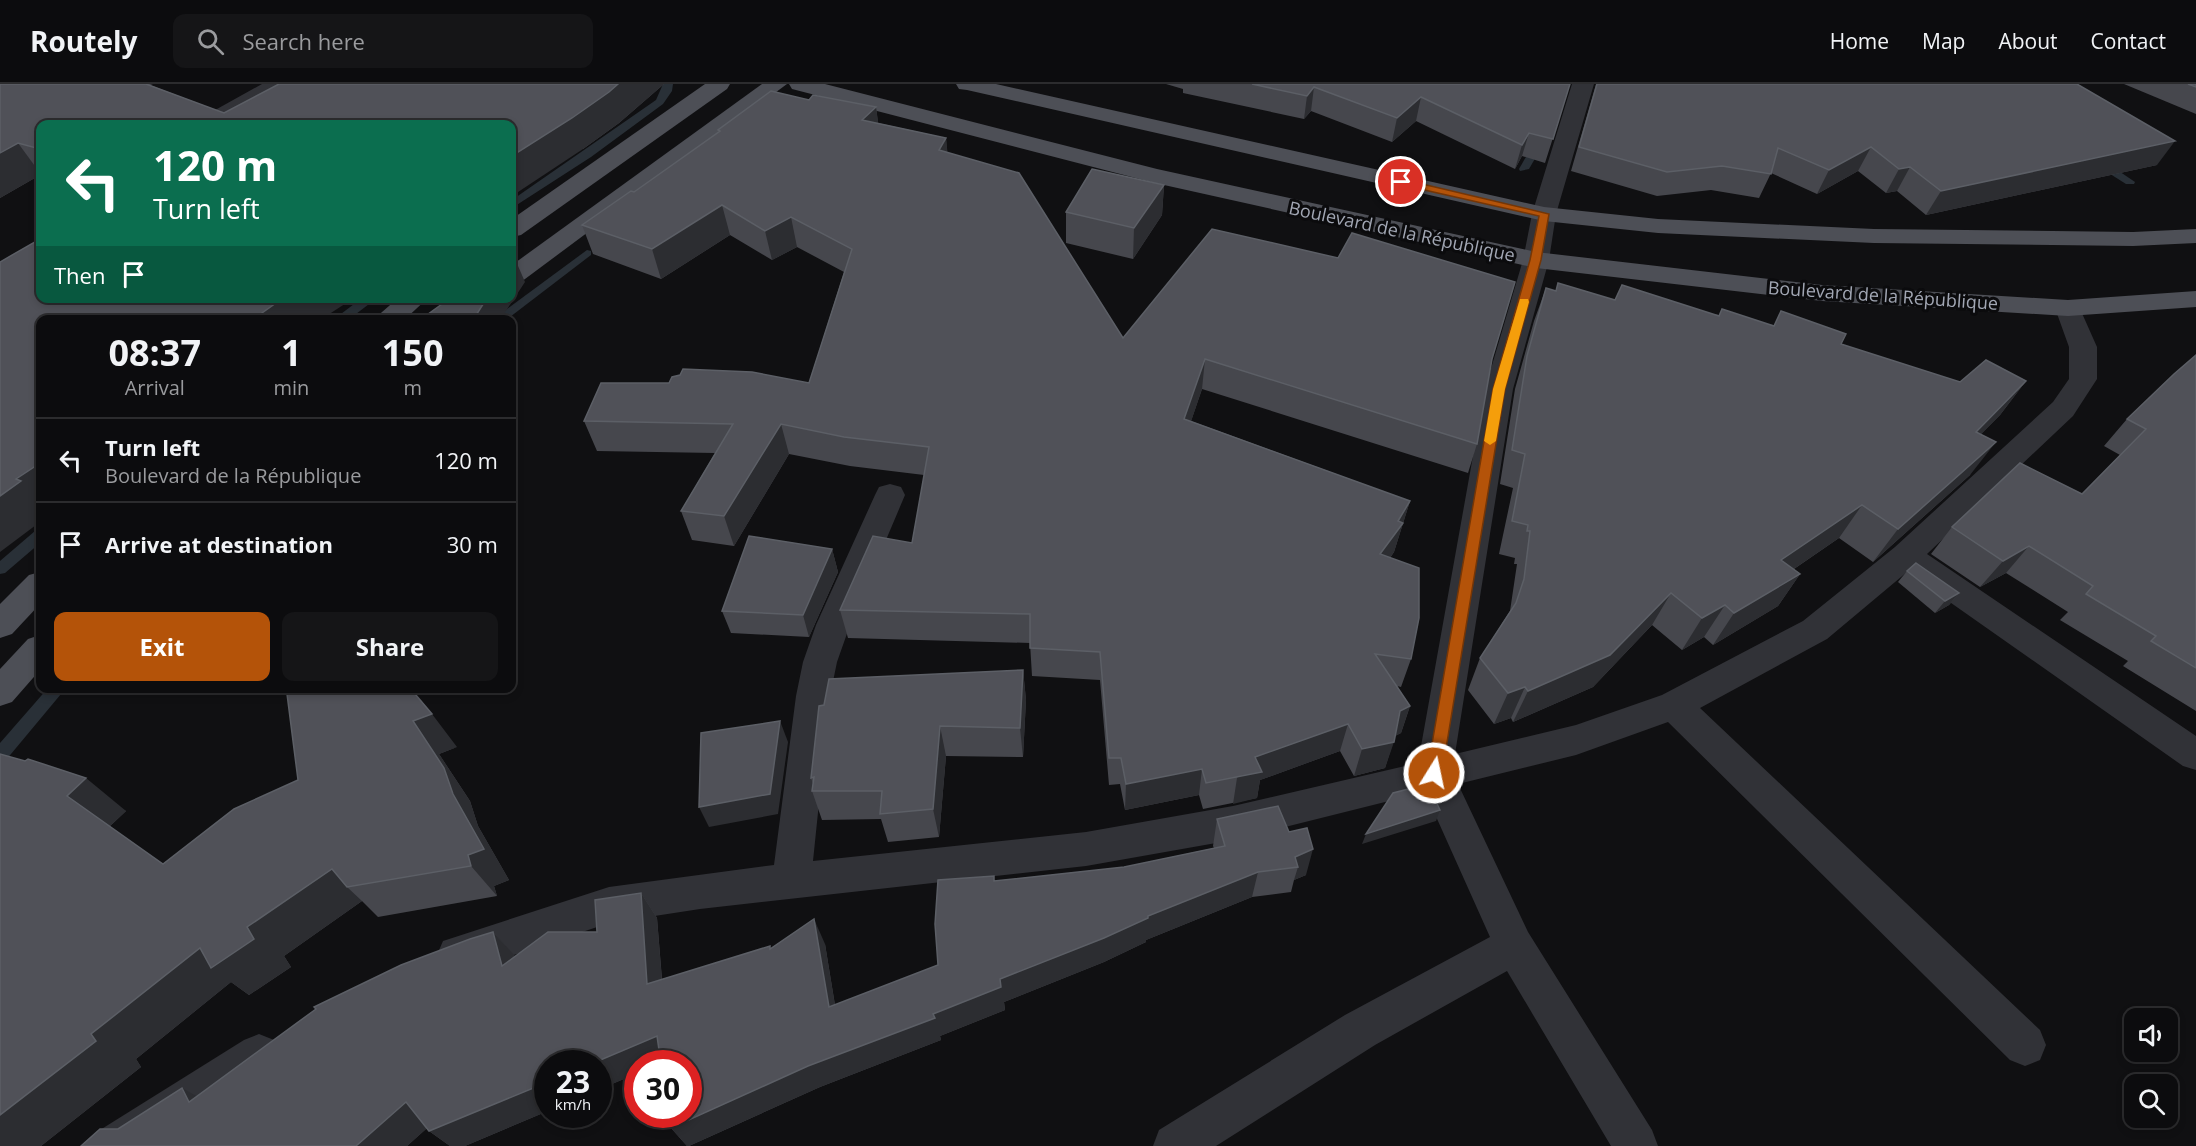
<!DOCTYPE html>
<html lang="en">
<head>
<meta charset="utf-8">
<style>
  body { margin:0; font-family:"Open Sans",sans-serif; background:#151517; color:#f1f3f6; height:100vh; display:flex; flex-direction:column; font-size:22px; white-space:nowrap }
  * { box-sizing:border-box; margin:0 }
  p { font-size:20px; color:#9a9b9e }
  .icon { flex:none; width:33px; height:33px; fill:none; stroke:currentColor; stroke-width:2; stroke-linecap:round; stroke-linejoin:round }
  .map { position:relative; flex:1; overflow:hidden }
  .sheet { position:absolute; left:36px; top:231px; width:480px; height:378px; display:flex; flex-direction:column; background:#0c0c0e; border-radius:12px; box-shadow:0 3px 9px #0003,0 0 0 2px #2c2c2e }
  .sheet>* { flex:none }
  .guide { position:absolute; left:36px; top:36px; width:480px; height:183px; border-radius:12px; box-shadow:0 3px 9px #0003,0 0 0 2px #2c2c2e; background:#0b6e4f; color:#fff; overflow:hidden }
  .buttons { position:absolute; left:2124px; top:924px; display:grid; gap:12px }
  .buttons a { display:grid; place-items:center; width:54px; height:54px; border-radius:12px; background:#0c0c0e; box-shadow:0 3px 9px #0003,0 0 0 2px #2c2c2e; font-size:30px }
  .speed { position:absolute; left:534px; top:966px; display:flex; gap:12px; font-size:30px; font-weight:700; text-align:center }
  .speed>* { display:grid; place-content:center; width:78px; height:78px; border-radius:50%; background:#0c0c0e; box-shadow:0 3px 9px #0003,0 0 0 2px #2c2c2e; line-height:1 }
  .speed small { font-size:15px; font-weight:400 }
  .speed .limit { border:9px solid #d22; background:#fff; color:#111 }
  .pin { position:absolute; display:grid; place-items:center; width:51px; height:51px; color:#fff; margin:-26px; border:3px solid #fff; border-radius:50%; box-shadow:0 2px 6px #0007 }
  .me { position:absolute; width:66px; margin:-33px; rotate:10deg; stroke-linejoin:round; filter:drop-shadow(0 0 4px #0008) }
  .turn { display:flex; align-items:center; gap:21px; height:126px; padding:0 18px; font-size:27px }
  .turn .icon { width:78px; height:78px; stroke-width:2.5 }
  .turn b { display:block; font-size:42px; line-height:51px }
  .then { display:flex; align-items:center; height:57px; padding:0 18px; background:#0003; gap:12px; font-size:22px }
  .eta { display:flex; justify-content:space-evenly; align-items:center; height:102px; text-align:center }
  .eta b { font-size:36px; font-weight:700; line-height:42px }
  .action { display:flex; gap:12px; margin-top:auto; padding:12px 18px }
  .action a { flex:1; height:69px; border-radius:12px; background:#b45309; color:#fff; font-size:24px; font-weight:700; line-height:69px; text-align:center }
  .action a+a { background:#151517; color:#f1f3f6 }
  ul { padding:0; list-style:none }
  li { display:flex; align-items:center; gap:18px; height:84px; padding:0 18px; border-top:2px solid #2c2c2e }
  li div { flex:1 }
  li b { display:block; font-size:22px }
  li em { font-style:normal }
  header { display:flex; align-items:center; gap:36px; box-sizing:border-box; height:84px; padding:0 30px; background:#0c0c0e; border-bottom:2px solid #2c2c2e }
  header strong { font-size:28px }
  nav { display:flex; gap:33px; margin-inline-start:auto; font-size:21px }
  .search { width:420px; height:54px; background:#151517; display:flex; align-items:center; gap:15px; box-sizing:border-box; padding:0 21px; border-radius:12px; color:#9a9b9e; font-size:22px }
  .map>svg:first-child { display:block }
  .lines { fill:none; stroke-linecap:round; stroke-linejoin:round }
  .stream { fill:#293037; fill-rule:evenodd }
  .minor { fill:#313237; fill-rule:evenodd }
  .primary { fill:#4d4f56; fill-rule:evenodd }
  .wall { fill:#46474d }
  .shaded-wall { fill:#2c2d31 }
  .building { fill:#505158; stroke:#5c5f66; stroke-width:1.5 }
  .route { fill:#b45309; stroke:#753606; stroke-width:1.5 }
  .slow { fill:#f59e0b }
  .labels { text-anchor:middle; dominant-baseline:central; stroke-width:6; stroke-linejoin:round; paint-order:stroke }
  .far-street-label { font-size:18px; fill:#a1a6b3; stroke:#0b0b0d }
</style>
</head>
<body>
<header>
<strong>Routely</strong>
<div class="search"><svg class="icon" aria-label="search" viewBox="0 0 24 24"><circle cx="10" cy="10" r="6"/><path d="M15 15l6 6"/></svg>Search here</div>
<nav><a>Home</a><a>Map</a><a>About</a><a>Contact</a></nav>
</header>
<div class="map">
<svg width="2196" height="1062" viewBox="0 0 2196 1062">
  <rect width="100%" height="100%" fill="#101012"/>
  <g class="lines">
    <g class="stream">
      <polygon points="663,0 673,0 672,7 663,20 591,73 512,124 512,116 656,16"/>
      <polygon points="1539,56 1544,59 1529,85 1520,87 1519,85 1535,57"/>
      <polygon points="2100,76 2104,77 2135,98 2134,100 2126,100 2096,81 2095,79"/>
      <polygon points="587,166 591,167 591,171 506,236 492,236"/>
      <polygon points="362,214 377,214 348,236 333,236"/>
      <polygon points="40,446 40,459 5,489 0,490 0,477 35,447"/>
      <polygon points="48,604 66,604 6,676 0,678 0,659"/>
    </g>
    <g class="minor">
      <polygon points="262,0 289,0 286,5 222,40 196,40 199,35"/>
      <polygon points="1572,0 1594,0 1556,130 1549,176 1513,305 1455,670 1576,641 1662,611 1803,537 1895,463 2053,318 2069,295 2069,263 2055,224 2059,218 2068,216 2077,218 2097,263 2097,295 2073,332 1927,470 2196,652 2196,686 2183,682 1907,488 1827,555 1700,624 2040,946 2046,961 2040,976 2025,982 2010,976 1668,638 1576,671 1458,700 1528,848 1652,1046 1658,1062 1611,1062 1507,887 1375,961 1216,1062 1153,1062 1159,1046 1345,931 1490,853 1425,708 1233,756 1086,782 700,825 609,839 457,890 443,885 437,871 443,857 609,803 774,781 796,612 803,578 816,541 875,411 879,403 890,400 901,403 905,411 850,541 837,578 830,612 813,777 1086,748 1233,722 1418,679 1485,305 1523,176 1532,130"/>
      <polygon points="259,950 274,956 280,971 274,986 156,1062 94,1062 100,1046 244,956"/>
    </g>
    <g class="primary">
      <polygon points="705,0 730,0 727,5 521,151 512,153 512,135"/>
      <polygon points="762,0 787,0 521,198 512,201 512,181"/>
      <polygon points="789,0 825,0 1157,85 1536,168 1822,201 2068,216 2196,207 2196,223 2068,232 1822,217 1536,184 1155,99 792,5"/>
      <polygon points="956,0 996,0 1544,123 1658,135 1874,145 2133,148 2196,145 2196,159 2133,162 1874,159 1658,149 1544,137 967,6 959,5"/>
      <polygon points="398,214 428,214 404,236 373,236"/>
      <polygon points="40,488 40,520 12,550 0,554 0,520 29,491"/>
      <polygon points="40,551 40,586 12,618 0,622 0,585 28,555"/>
    </g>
  </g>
  <g class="wall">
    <polygon points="0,0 153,0 150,1 224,29 279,0 664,0 619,39 583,65 40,40 40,91 0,114"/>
    <polygon points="1166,0 1570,0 1545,79 1522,72 1515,85 1416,37 1392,58 1311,27 1304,35 1183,9 1183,5"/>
    <polygon points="1596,0 2077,0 2157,81 1926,131 1897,107 1886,109 1858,87 1817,110 1771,89 1759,114 1711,106 1657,112 1571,87"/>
    <polygon points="2124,0 2196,0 2196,30"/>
    <polygon points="809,16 876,23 878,39 946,54 947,68 1123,254 1492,275 1477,360 1468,389 1202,305 1191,337 1410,417 1394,468 1390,474 1411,575 1401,603 1397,602 1410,622 1401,649 1395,652 1385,684 1354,692 1340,667 1260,696 1257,714 1203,725 1199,711 1125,726 1120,700 1109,701 1100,596 1032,592 1030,559 848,554 840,526 912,459 924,391 850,382 789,370 734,462 692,456 681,427 715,369 597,367 584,337 669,299 809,299 844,188 797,163 772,176 730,151 661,195 593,170 582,141 634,108 718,49 718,46"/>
    <polygon points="1164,101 1162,131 1133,175 1066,159 1066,128"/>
    <polygon points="1546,204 1556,207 1719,231 1773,241 1841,260 1960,298 2026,297 2000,331 1981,350 1970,391 1873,478 1839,454 1794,485 1800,490 1778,522 1713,561 1704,553 1682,566 1652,541 1593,603 1513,638 1511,634 1494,640 1468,606 1480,574 1510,527 1517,480 1514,480 1515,474 1499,470 1513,404 1500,400 1515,305 1534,237"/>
    <polygon points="2196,271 2196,627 2123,582 2128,577 2060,536 2068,528 2006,489 1980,503 1931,470 1952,443 2082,410 2120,371 2104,362 2127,335"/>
    <polygon points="832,465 838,488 809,553 731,549 722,527"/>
    <polygon points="1907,487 1959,509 1949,521 1935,529 1898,498"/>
    <polygon points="1023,586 1026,616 1023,673 946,672 939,753 888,758 881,735 822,736 812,707 813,700 811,694"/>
    <polygon points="457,663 439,670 470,717 478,742 509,796 494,802 497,812 378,833 362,817 284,872 291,883 249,911 231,898 136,975 141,983 41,1062 0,1062 0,670 126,727 109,743 163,780 234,725"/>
    <polygon points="1278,722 1306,791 1294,796 1291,808 1252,813 1146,856 1146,858 1104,878 1004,918 1005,926 940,952 941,956 820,1003 689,1062 687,1062 671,1044 688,980 638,980 638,989 465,1062 450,1062 429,1047 427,1044 407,1062 81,1062 197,1012 493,848 515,873 597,848 641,809 657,834 662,895 771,864 825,860 835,921 938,881 995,797 1124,783 1214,764 1213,762 1217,735"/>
  </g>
  <g class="shaded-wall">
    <polygon points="618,0 664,0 619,39 583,65 512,112 512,72"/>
    <polygon points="1314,3 1311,27 1304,35 1307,12"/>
    <polygon points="1421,13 1416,37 1392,58 1397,34"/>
    <polygon points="876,23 880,52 862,36"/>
    <polygon points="1529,49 1522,72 1515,85 1522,61"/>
    <polygon points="946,54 949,83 939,66"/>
    <polygon points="2175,57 2157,81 1926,131 1941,107"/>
    <polygon points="18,59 40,89 40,91 0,114 0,69"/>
    <polygon points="1871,63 1858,87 1817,110 1829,86"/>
    <polygon points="1910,83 1897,107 1886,109 1899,85"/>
    <polygon points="1164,101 1162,131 1133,175 1134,144"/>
    <polygon points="722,121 730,151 661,195 652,165"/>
    <polygon points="791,133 797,163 772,176 765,147"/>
    <polygon points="515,175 525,198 500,236 473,236 487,214 512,214 512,179"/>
    <polygon points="283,214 354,214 320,236 252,236"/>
    <polygon points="1205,275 1202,305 1182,364 1184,335"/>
    <polygon points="2026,297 2000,331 1951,381 1976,348"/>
    <polygon points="781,340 789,370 734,462 724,432"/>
    <polygon points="1996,358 1970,391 1873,478 1898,445"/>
    <polygon points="40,379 40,438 0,468 0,412 16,395"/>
    <polygon points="1410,417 1394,468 1372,499 1380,470 1398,437"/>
    <polygon points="1862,421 1839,454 1760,508 1781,476"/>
    <polygon points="2029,462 2006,489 1980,503 2003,477"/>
    <polygon points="832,465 838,488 809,553 803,531"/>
    <polygon points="1800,490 1778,522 1713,561 1734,529"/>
    <polygon points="1671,509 1652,541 1593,603 1513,638 1528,607"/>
    <polygon points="1959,509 1949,521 1935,529 1945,517"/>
    <polygon points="1725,521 1704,553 1682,566 1702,534"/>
    <polygon points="1023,586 1026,616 1023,673 1020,644"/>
    <polygon points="1525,603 1511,634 1494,640 1508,609"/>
    <polygon points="1410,622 1401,649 1391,654 1400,627"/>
    <polygon points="432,630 457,663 439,670 470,717 478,742 509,796 494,802 497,812 471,782 453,710 413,637"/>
    <polygon points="780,637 788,658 778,730 709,743 699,723"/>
    <polygon points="1348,640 1340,667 1260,696 1257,714 1233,720 1237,694 1255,673"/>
    <polygon points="940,642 946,672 939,753 933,725"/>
    <polygon points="1394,658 1385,684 1354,692 1362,665"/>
    <polygon points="1202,685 1199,711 1125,726 1126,700"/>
    <polygon points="86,694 126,727 108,744 67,712"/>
    <polygon points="1440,726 1436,737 1362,760 1366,750"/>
    <polygon points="1313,765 1306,791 1294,796 1298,783 1295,773"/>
    <polygon points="332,785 347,803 362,817 284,872 291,883 249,911 231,898 136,975 141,983 41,1062 0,1062 0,1031 91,950 200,864"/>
    <polygon points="1258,788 1252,813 1146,856 1146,858 1104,878 1004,918 1005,926 940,952 941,956 820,1003 689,1062 687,1062 671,1044 808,982 933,930 1000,895 1148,832"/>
    <polygon points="641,809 657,834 664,923 647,900"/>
    <polygon points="814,835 825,860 839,946 829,923"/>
    <polygon points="493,848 515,872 524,906 502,882"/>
    <polygon points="657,952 673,974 660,980 638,980 638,989 598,1006 598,980 591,980"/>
    <polygon points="548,998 548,1027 465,1062 450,1062 429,1047"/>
    <polygon points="182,1004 218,1024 189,1018"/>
    <polygon points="406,1018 434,1038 407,1062 356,1062"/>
  </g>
  <g class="building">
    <polygon points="0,0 146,0 224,29 279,0 618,0 609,8 572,34 512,72 512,40 40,40 40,65 18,59 0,69"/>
    <polygon points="1252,0 1570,0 1553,55 1529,49 1522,61 1421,13 1397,34 1314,3 1307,12"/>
    <polygon points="1597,0 2077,0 2175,57 1941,107 1910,83 1899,85 1871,63 1829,86 1778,64 1771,90 1722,82 1667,88 1579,63"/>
    <polygon points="2188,0 2196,0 2196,3"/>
    <polygon points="771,7 809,16 813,11 876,23 862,36 946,54 939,66 1019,89 1123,254 1212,145 1338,174 1352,149 1515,198 1492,275 1477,360 1205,275 1184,335 1410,417 1398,437 1403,439 1380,470 1419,484 1419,534 1411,575 1375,570 1410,622 1400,627 1394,658 1362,665 1348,640 1255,673 1262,688 1206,699 1202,685 1126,700 1121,674 1109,674 1100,568 1030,564 1030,530 840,526 873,452 912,459 929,363 844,353 781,340 724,432 681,427 733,340 584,337 601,299 669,299 672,293 680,291 683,285 752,288 809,299 852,165 791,133 765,147 722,121 652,165 582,141 631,107 634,108 720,47 718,46"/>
    <polygon points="1092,85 1164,101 1134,144 1066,128"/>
    <polygon points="40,155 40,214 283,214 252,236 40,236 40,379 16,395 21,397 0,412 0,178"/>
    <polygon points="1558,199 1615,216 1622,201 1719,232 1722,225 1774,242 1781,227 1846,250 1841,260 1960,298 1986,276 2026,297 1976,348 1996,358 1898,445 1862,421 1781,476 1800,490 1734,529 1725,521 1702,534 1671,509 1610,571 1528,607 1525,603 1508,609 1480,574 1516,519 1524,495 1530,447 1527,447 1528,441 1512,437 1525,370 1512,366 1527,272 1546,204 1556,207"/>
    <polygon points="487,214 473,236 420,236 449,215"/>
    <polygon points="2196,271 2196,584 2151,557 2156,552 2086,510 2093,502 2029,462 2003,477 1952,443 2020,379 2082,410 2146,345 2127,335 2174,290"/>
    <polygon points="749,452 832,465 803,531 722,527"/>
    <polygon points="1916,479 1959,509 1945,517 1907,487"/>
    <polygon points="1023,586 1020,644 940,642 933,725 880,730 882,707 812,707 814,693 811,694 819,622 824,621 829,595"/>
    <polygon points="291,604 410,604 432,630 413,637 444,684 453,710 484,765 468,771 471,782 347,803 332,785 247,843 254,855 211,884 200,864 91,950 96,957 0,1031 0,670 25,677 28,675 86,694 67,712 163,780 234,725 298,696 287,610"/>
    <polygon points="780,637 770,710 699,723 701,649"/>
    <polygon points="1428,700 1440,726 1366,750 1393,709"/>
    <polygon points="1278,722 1289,748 1307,744 1313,765 1295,773 1298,783 1258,788 1148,832 1148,834 1104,854 1000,895 1001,903 933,930 935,934 808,982 671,1044 669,1030 688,1030 688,980 661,980 657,952 591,980 548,980 548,998 429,1047 406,1018 356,1062 81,1062 100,1045 118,1045 182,1004 189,1018 316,925 314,923 401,881 470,855 493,848 502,882 548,848 597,848 595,816 641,809 647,900 770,862 770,865 814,835 829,923 938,881 935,840 938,796 994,792 994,797 1124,783 1225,762 1217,735"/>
  </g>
  <polygon class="route" points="1401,95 1549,130 1541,176 1505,305 1442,689 1440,694 1434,696 1429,694 1427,689 1493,305 1530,176 1539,132 1398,100 1397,98"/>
  <polygon class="slow" points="1520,215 1528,215 1529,218 1505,305 1496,357 1490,361 1484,357 1493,305"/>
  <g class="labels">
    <g class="far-street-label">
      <text transform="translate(1402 147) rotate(12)">Boulevard de la République</text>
      <text transform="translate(1883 211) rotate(4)">Boulevard de la République</text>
    </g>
  </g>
</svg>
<div class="buttons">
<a><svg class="icon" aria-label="sound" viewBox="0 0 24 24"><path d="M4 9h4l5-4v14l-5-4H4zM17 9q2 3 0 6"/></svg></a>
<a><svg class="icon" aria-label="search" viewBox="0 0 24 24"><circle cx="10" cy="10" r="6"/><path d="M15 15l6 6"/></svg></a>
</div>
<div class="speed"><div>23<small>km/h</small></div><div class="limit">30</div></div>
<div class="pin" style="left:1401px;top:98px;background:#d93025"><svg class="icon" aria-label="arrive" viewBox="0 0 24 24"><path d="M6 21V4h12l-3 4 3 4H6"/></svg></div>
<svg class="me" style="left:1434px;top:689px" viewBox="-20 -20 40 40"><circle r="17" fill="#b45309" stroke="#fff" stroke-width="3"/><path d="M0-11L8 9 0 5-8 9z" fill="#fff"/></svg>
<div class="guide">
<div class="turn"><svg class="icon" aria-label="left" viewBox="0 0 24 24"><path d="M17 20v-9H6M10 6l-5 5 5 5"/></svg><div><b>120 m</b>Turn left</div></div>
<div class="then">Then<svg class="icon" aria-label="arrive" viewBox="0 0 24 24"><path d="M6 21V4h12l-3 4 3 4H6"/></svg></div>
</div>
<section class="sheet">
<div class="eta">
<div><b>08:37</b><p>Arrival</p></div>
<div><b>1</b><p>min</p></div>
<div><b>150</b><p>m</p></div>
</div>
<ul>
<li><svg class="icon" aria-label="left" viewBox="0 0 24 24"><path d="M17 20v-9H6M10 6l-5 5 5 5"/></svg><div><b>Turn left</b><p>Boulevard de la République</p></div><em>120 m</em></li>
<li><svg class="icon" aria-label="arrive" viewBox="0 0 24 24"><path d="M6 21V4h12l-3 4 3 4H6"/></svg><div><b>Arrive at destination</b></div><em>30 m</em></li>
</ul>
<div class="action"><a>Exit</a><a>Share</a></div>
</section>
</div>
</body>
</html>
